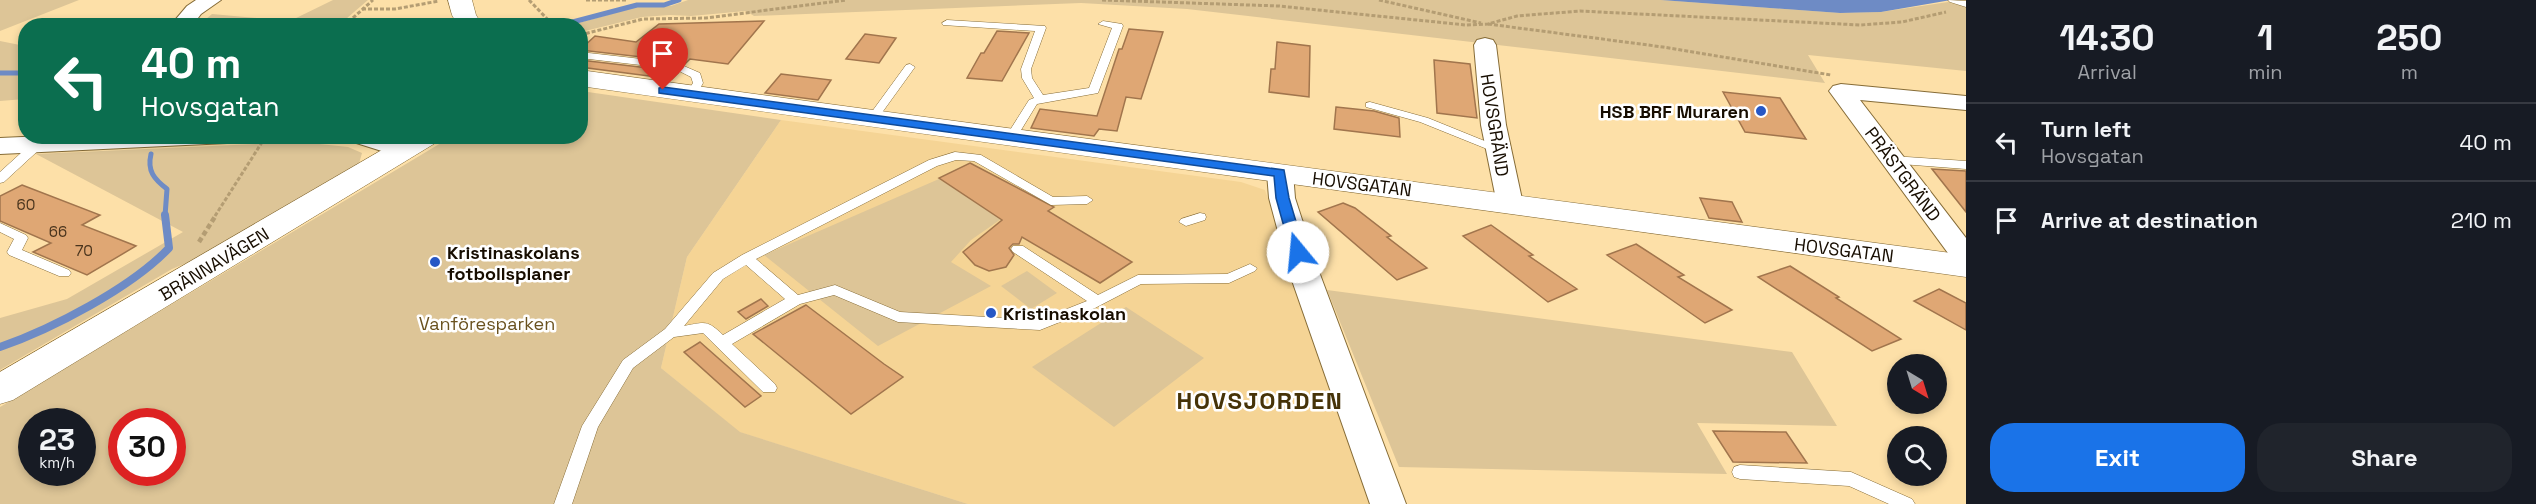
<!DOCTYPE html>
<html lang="en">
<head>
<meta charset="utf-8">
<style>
  body { margin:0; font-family:"Space Grotesk",sans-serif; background:#20242c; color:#f1f3f6; height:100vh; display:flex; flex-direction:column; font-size:22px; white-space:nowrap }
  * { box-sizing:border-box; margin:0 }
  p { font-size:20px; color:#9ea1a6 }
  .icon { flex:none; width:33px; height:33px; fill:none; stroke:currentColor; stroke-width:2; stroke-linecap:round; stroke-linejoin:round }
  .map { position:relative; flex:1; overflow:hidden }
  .drawer { display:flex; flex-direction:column; background:#171b24; width:570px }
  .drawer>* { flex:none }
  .guide { position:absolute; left:18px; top:18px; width:570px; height:126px; border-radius:24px; box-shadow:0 3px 9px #0003; background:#0b6e4f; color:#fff; overflow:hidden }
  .needle { width:39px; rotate:142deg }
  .controls { position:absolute; left:1887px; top:354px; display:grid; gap:12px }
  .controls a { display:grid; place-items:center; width:60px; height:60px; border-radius:50%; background:#171b24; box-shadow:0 3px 9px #0003; font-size:30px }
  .speed { position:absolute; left:18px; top:408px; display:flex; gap:12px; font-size:30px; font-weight:700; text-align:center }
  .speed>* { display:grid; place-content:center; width:78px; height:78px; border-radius:50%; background:#171b24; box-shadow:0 3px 9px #0003; line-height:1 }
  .speed small { font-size:15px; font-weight:400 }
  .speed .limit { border:9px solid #d22; background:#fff; color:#111 }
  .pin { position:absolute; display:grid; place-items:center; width:51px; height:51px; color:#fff; margin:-62px -26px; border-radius:50% 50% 50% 0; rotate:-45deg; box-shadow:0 0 6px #0007 }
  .pin .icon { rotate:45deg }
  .me { position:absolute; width:66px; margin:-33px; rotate:343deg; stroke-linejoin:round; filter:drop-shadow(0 0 4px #0008) }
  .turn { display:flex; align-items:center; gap:21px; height:126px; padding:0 24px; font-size:27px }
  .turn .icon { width:78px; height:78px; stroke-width:2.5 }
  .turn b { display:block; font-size:42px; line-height:51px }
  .eta { display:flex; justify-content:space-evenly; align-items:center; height:102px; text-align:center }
  .eta b { font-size:36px; font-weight:600; line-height:42px }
  .primary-button { display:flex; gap:12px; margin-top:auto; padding:12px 24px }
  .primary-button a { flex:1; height:69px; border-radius:24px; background:#1a73e8; color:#fff; font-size:24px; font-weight:600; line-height:69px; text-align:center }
  .primary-button a+a { background:#20242c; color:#f1f3f6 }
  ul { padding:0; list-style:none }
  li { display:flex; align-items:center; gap:18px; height:78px; padding:0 24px; border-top:2px solid #363941 }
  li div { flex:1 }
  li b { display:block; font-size:22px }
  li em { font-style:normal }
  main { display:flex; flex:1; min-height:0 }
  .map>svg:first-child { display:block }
  .built { fill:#f5d495 }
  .green { fill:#ddc597; fill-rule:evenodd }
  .water { fill:#6e8bc5 }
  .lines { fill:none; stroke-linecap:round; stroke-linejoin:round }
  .stream-far1 { stroke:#6e8bc5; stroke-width:5 }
  .stream { stroke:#6e8bc5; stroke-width:8 }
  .building { fill:#dfa774; stroke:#a1754d; stroke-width:1.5 }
  .lane-casing { stroke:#866c37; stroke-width:1 }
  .street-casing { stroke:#866c37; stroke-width:2 }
  .secondary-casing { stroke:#866c37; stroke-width:1 }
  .path-far1 { stroke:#b49d73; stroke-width:3; stroke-dasharray:4 2; stroke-linecap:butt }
  .path { stroke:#b49d73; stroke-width:4.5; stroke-dasharray:5 3; stroke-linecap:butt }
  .lane { fill:#fff; fill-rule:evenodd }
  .street { fill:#fff; fill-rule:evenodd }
  .secondary { fill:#fff; fill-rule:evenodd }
  .route { fill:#1a73e8; stroke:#114b97; stroke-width:1.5 }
  .poi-dot { fill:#2657c5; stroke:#fff; stroke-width:2 }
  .labels { text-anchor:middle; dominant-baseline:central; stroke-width:5; stroke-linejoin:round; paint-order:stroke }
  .number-label { font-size:15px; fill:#49341d }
  .poi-label { font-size:18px; font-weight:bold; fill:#170d00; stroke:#fff; text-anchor:start }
  .street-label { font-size:18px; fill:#170d00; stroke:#fff }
  .park-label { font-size:18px; fill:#6a5220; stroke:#fff }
  .district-label { font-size:24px; font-weight:bold; letter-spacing:1.5px; fill:#463308; stroke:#fff }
</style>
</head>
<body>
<main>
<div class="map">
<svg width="1966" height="504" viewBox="0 0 1966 504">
  <rect width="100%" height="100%" fill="#fde0a8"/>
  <polygon class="built" points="781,120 1241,182 1265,190 1373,504 968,504 739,432 661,368 687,257"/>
  <g class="green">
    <polygon points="0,0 79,0 0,31"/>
    <polygon points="333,0 368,0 339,25 199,25 212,14 290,21"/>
    <polygon points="688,0 1661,0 1840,13 1881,12 1948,2 1966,7 1966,71 1808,55 1825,83 1187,9 1081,3 754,16 746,11 691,16 670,15 642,17 581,32 580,26 568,26 636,7 671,6"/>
    <polygon points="0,41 25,46 25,99 0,101"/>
    <path d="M581 91 781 120 687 257 661 368 740 432 968 504H0V407L451 137 580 136ZM32 422H82V472H32ZM122 422H172V472H122Z"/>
    <polygon points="300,142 348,147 362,153 358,167 194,260 172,269 0,370 0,318 67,299 183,232 36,154"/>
    <polygon points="939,179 1001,219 971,240 951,262 991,286 878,346 764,255"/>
    <polygon points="1027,271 1057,293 1031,309 1001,286"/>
    <polygon points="1327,290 1792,352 1837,426 1697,423 1727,474 1399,467"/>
    <polygon points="1126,307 1204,358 1114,427 1032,367"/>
  </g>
  <polygon class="water" points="1661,0 1951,0 1881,12 1840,13"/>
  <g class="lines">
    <g class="stream-far1">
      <polyline points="565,24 637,5 664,5 679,0"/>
      <polyline points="0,73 26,73"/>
      <path d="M151 154C147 171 154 179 167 189L165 216"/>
    </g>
    <path class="stream" d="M0 347C52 329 131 288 169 248L165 215"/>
  </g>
  <g class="building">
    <polygon points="764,21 728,64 690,59 685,64 677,61 580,50 595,36 636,42 659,24"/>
    <polygon points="1129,29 1163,32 1141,99 1126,97 1117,131 1099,129 1094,136 1031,128 1040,109 1097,116 1119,49 1122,49"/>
    <polygon points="997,31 1029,33 1002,81 967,78 981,53 984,53"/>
    <polygon points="865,34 896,38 879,63 846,59"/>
    <polygon points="1277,42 1310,46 1309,97 1269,92 1271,69 1275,69"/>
    <polygon points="580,60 674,71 678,73 672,79 580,67"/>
    <polygon points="1434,60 1470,64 1477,118 1437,113"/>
    <polygon points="781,74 831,80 818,100 765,93"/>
    <polygon points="1723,92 1780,98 1806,139 1745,132"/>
    <polygon points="1336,107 1374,111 1399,118 1400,137 1334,129"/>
    <polygon points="970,163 1054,207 1048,211 1132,262 1100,283 1022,237 1019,244 1013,244 1009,248 1014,255 1006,267 989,271 975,265 963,252 1002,220 939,178"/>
    <polygon points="1932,169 1966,171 1966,212"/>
    <polygon points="22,185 100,215 82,225 136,246 87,275 33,252 51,243 0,221 0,196"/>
    <polygon points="1700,198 1732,202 1742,222 1709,218"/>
    <polygon points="1343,203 1355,208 1391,236 1387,237 1427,268 1397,280 1318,212"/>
    <polygon points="1491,225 1533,255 1529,256 1577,289 1548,302 1463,236"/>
    <polygon points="1636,244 1684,275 1678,277 1732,310 1705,323 1607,255"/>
    <polygon points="1790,266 1839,297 1836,298 1901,339 1872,351 1758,277"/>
    <polygon points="1939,289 1966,303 1966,330 1914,301"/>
    <polygon points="761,299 768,306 746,319 738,312"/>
    <polygon points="806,305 884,364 903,377 851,414 753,334"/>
    <polygon points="700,342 761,396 745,407 684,352"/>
    <polygon points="1713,431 1786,432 1807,463 1733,462"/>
  </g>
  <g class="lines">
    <defs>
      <g id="lane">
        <polygon points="1948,0 1966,1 1966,7 1950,2"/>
        <polygon points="947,20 1045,26 1046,28 1031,69 1032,78 1043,95 1089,88 1112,28 1098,24 1103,21 1122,24 1123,26 1098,93 1037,104 1015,140 1011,142 1005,138 1029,100 1034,98 1022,78 1021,69 1035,31 943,25 942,23"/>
        <polygon points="580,52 677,63 700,73 703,83 696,96 688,96 686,94 693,83 691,77 675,69 580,58"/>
        <polygon points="910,64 915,67 876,121 868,121 868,117 906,65"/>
        <polygon points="1370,102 1428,118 1502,148 1500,151 1492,151 1420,122 1366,107 1366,103"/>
        <polygon points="37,141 41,142 43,145 41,148 4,182 0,183 0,172 33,142"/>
        <path d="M955 152 981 155 1053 197 1087 196 1093 200 1087 204 1051 205 974 161 956 160 937 166 756 259 798 295 835 285 900 312 1039 320 1087 301 1013 252 1011 249 1013 246H1023L1098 295 1138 275 1227 274 1250 264 1257 268 1255 271 1229 283 1141 284 1095 308 1040 330 898 322 834 295 800 304 732 344 775 384 777 388 775 392H763L703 333 674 337 633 368 598 427 572 504H554L582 426 623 360 665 329 713 273 742 255 929 160ZM746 265 785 299 723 335C707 320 706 322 684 326L723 279Z"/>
        <polygon points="1892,156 1966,161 1966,169 1888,163 1886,160 1888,157"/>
        <polygon points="1200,213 1205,214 1206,217 1205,220 1186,226 1179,222 1181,219"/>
        <polygon points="0,223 26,235 28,238 22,250 69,270 71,273 69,276 59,276 9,255 7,252 14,239 0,232"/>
        <polygon points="1740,465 1851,472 1912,499 1915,504 1889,504 1849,486 1740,479 1734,477 1732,472 1734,467"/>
      </g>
      <g id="street">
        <polygon points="196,0 221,0 201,14 192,26 170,26 187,6"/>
        <polygon points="1485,38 1493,40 1496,45 1506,125 1523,204 1520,210 1510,212 1500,210 1497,204 1481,125 1474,45 1477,40"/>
        <polygon points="1841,84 1966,96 1966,110 1860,100 1966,238 1966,267 1956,264 1829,91 1833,86"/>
        <polygon points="45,136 239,136 236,141 227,143 0,154 0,138"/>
        <path d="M347 136C366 136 405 133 417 150L413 155 404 158 350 141Z"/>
        <polygon points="1280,165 1289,167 1293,173 1295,198 1318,269 1406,504 1370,504 1288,269 1269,198 1267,173 1271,167"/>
      </g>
      <g id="secondary">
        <polygon points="448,0 472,0 476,15 483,26 458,26 452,15"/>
        <path d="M580 70C1042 134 1504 193 1966 255V277C1504 212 1042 151 580 86Z"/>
        <polygon points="406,136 441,136 437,142 13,400 0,404 0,372"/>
      </g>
    </defs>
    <use href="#lane" class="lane-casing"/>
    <use href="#street" class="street-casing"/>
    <use href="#secondary" class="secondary-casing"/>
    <g class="path-far1">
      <polyline points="529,0 554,26"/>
      <polyline points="586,0 627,0"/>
      <polyline points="1102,0 1279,6 1466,25 1488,24 1517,16 1580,11 1860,25 1902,22 1946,12"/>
      <polyline points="1379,0 1481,23"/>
      <polyline points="362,9 395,9 439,1"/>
      <polyline points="1488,24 1663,47 1831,75"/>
      <polyline points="344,26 373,0"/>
      <polyline points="580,35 643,19 706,18 846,0"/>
      <polyline points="215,216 266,136"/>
    </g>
    <polyline class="path" points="199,242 216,215"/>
    <use href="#lane" class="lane"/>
    <use href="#street" class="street"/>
    <use href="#secondary" class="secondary"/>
  </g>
  <polygon class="route" points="663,87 1284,170 1289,198 1305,252 1298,256 1291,252 1276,198 1274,176 659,93 659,88"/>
  <g class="poi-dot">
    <circle cx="1761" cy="111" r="6"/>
    <circle cx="435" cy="262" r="6"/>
    <circle cx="991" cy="313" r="6"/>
  </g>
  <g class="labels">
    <g class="number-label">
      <text x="26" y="204">60</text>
      <text x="58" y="231">66</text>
      <text x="84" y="250">70</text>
    </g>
    <g class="poi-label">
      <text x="1749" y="111" text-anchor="end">HSB BRF Muraren</text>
      <text x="447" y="252">Kristinaskolans<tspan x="447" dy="21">fotbollsplaner</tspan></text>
      <text x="1003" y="313">Kristinaskolan</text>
    </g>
    <g class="street-label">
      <text transform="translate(1495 125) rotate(81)">HOVSGRÄND</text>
      <text transform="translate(1903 174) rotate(53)">PRÄSTGRÄND</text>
      <text transform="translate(1362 184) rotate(7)">HOVSGATAN</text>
      <text transform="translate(1844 250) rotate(7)">HOVSGATAN</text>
      <text transform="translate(214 264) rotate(-31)">BRÄNNAVÄGEN</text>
    </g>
    <g class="park-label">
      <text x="487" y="323">Vanföresparken</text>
    </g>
    <g class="district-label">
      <text x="1260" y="400">HOVSJORDEN</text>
    </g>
  </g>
</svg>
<div class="controls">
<a><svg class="needle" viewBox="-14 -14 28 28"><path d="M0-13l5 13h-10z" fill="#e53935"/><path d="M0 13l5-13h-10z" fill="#9ea1a6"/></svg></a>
<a><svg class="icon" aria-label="search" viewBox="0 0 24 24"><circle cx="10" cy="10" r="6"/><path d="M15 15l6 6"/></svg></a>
</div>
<div class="speed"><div>23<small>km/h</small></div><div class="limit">30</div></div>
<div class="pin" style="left:663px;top:90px;background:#d93025"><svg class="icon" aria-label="arrive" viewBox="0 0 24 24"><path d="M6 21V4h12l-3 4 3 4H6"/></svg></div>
<svg class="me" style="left:1298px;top:252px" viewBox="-20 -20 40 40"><circle r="19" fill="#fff"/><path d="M0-13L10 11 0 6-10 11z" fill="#1a73e8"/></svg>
<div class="guide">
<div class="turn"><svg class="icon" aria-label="left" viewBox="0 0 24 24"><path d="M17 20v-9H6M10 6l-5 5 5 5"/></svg><div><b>40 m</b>Hovsgatan</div></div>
</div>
</div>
<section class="drawer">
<div class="eta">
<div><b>14:30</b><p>Arrival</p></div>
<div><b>1</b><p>min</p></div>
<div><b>250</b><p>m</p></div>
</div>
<ul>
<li><svg class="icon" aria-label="left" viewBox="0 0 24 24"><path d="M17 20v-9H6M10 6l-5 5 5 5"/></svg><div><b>Turn left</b><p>Hovsgatan</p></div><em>40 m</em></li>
<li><svg class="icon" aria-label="arrive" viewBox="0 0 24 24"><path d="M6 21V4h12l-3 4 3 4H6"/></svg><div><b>Arrive at destination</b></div><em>210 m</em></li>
</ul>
<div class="primary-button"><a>Exit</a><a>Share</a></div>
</section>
</main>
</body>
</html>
